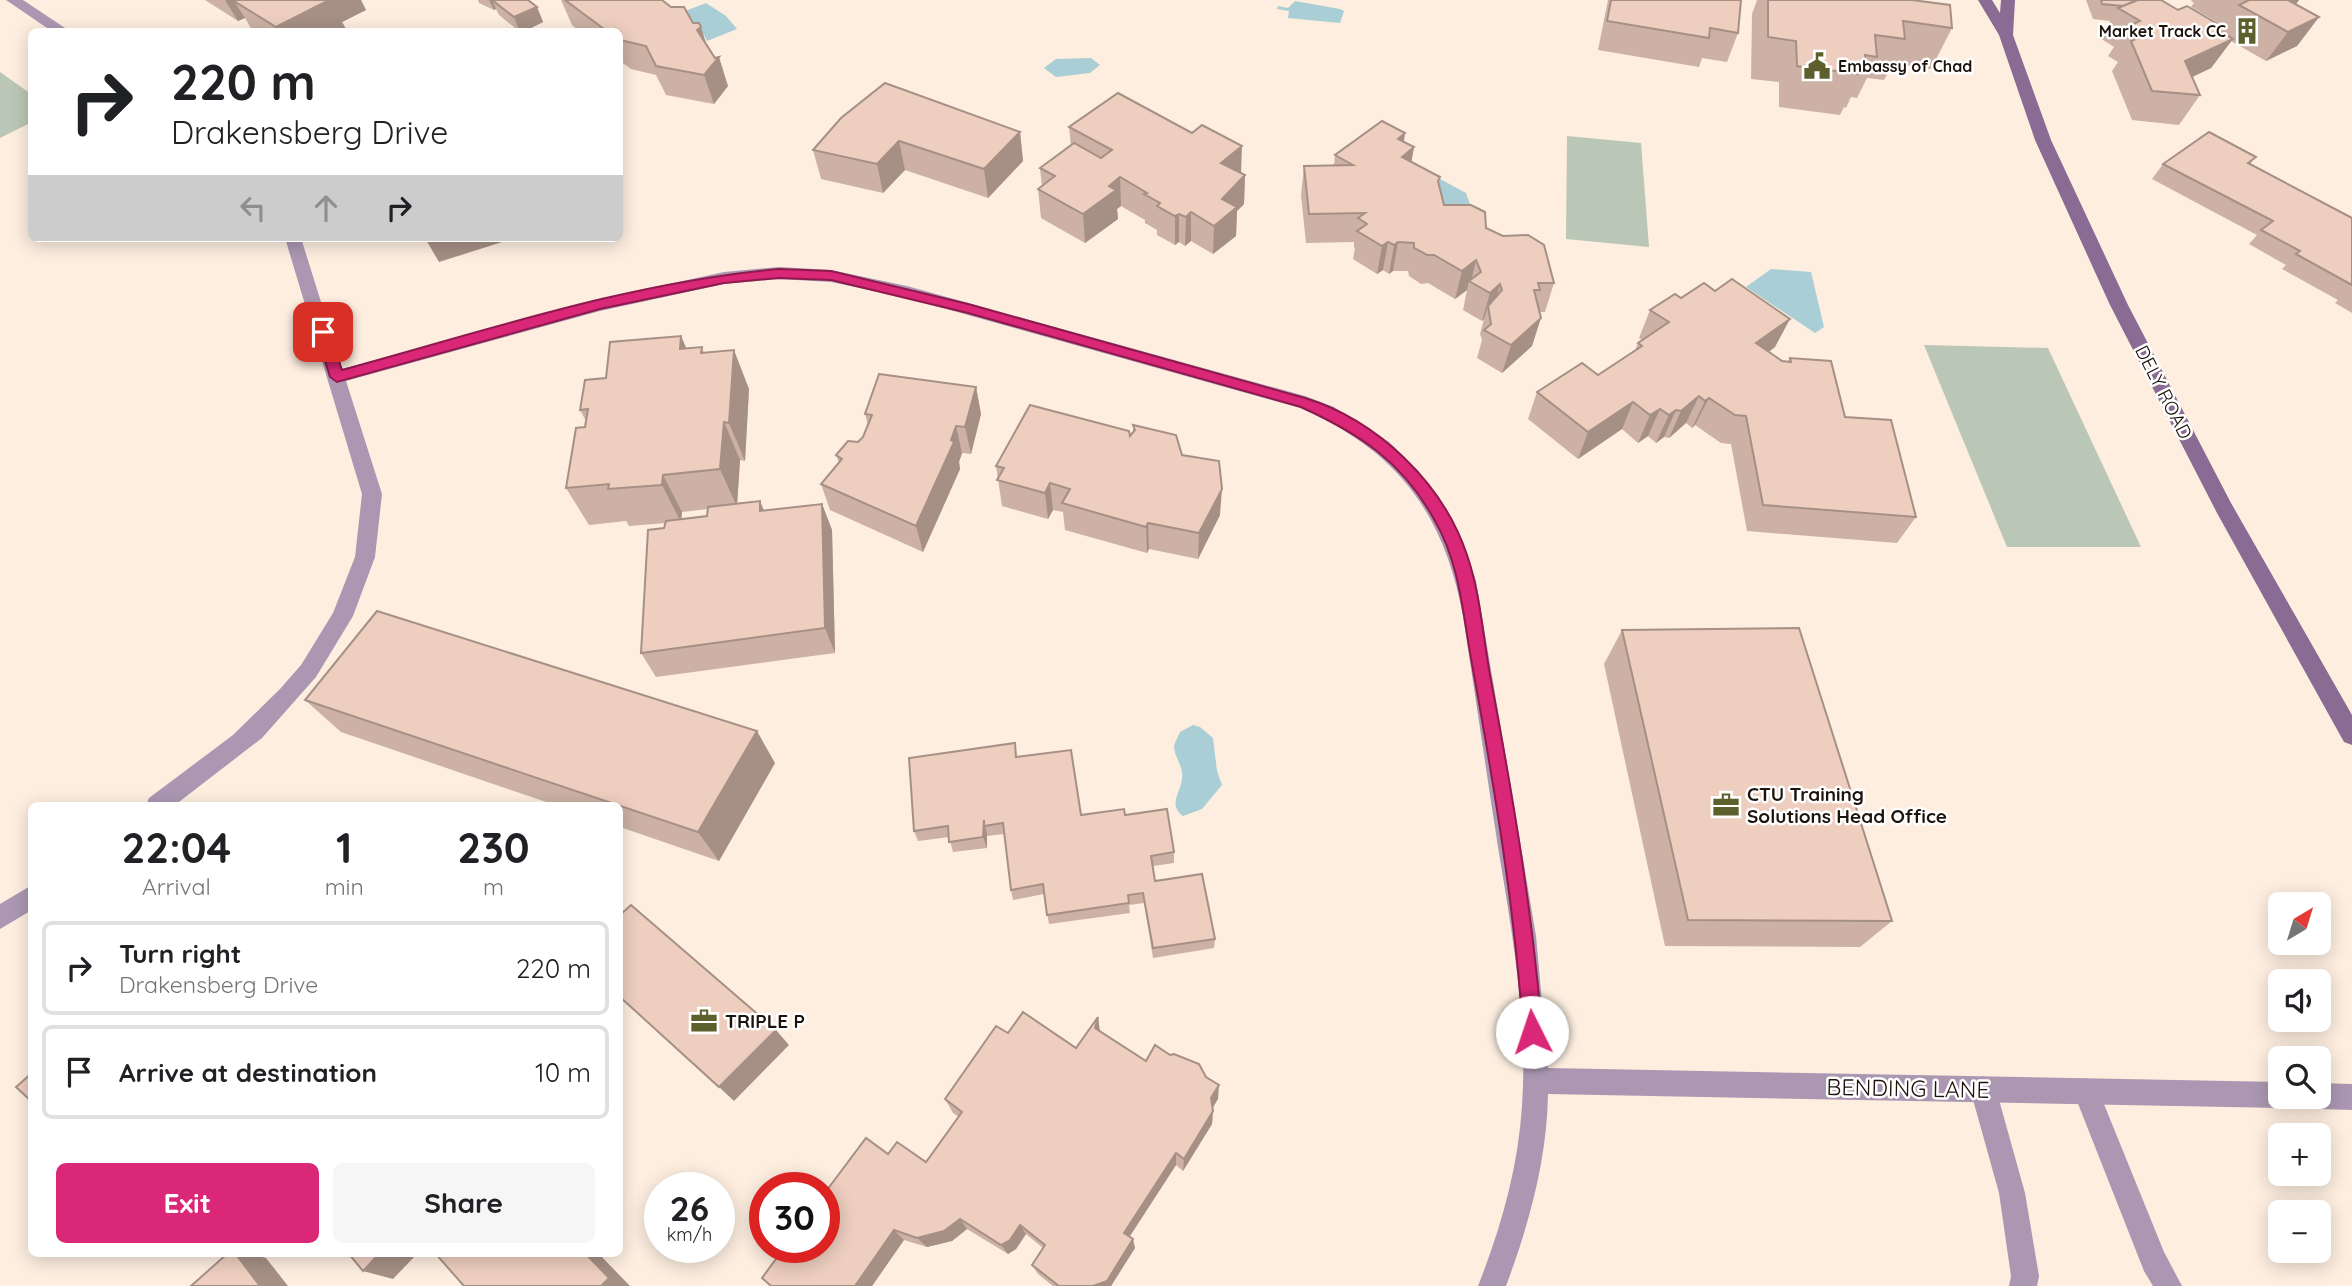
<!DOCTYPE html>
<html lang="en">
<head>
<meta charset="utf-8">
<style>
  body { margin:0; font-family:Quicksand,sans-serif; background:#f6f6f6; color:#202124; height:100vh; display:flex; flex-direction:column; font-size:26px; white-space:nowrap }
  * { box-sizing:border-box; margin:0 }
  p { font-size:23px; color:#757577 }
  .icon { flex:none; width:38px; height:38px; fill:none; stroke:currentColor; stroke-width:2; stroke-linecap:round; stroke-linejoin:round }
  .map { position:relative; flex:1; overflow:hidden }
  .details { position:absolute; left:28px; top:802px; width:595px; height:455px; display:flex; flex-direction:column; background:#fff; border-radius:10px; box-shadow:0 4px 18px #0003 }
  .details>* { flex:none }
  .hud { position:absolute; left:28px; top:28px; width:595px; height:214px; border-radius:10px; box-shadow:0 4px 18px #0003; background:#fff; color:#202124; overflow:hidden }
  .needle { width:46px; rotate:38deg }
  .tools { position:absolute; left:2268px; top:892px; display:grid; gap:14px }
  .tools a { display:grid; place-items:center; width:63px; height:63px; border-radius:10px; background:#fff; box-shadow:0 4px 18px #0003; font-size:35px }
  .speed { position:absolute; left:644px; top:1172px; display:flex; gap:14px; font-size:35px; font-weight:700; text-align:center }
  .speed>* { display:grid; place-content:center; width:91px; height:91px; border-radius:50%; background:#fff; box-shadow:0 4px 18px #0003; line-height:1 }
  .speed small { font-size:18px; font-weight:400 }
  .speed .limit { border:10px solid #d22; background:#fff; color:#111 }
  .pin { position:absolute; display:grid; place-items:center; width:60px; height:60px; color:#fff; margin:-30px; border-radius:14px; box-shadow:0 4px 10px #0006 }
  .me { position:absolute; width:77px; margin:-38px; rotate:356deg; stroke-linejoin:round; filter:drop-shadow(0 0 5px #0008) }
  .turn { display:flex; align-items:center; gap:24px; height:147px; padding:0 28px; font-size:32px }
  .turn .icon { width:91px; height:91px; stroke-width:2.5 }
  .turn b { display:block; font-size:49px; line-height:60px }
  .lanes { display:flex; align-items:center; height:66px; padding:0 28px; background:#0003; justify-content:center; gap:35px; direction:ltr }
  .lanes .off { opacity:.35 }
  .eta { display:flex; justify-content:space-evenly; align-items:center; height:119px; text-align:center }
  .eta b { font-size:42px; font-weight:700; line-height:49px }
  .action { display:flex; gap:14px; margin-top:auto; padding:14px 28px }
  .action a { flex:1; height:80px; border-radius:10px; background:#db2777; color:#fff; font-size:28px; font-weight:700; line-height:80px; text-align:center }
  .action a+a { background:#f6f6f6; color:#202124 }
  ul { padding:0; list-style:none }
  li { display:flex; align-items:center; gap:21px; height:94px; margin:0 14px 10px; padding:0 14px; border:4px solid #e0e0e0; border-radius:10px }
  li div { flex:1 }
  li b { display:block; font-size:26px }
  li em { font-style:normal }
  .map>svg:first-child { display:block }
  .green { fill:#bbc7b6 }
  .water { fill:#a9ced5 }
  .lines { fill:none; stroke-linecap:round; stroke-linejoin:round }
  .lane { fill:#ab97b2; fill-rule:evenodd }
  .street { fill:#ab97b2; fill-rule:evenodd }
  .secondary { fill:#896b93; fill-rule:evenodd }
  .wall { fill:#ccb1a4; fill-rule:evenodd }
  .shaded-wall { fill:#a69086 }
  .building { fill:#edcebf; stroke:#a69086; stroke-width:2 }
  .route { fill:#db2777; stroke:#8e194d; stroke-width:2 }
  .labels { text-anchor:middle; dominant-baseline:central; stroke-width:5; stroke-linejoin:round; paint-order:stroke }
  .far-poi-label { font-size:16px; font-weight:bold; fill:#1c140c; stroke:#fff; text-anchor:end }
  .street-label { font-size:19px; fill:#1c140c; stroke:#fff }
  .poi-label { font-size:19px; font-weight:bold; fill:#1c140c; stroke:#fff; text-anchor:start }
  .near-street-label { font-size:23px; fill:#1c140c; stroke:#fff }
</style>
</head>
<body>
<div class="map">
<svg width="2352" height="1286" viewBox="0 0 2352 1286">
  <rect width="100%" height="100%" fill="#fdeee0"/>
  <g class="green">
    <polygon points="0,72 31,94 32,122 0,138"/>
    <polygon points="1567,136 1641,143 1649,247 1566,239"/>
    <polygon points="1924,345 2048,348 2141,547 2007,547"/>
  </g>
  <g class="water">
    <polygon points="1295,1 1340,9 1344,11 1340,23 1288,18 1289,11 1277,9 1278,6 1288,8"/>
    <polygon points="706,3 726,16 737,29 707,41 703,33 680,13"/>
    <polygon points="1091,58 1100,65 1090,73 1056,77 1044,68 1056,59"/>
    <polygon points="1431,174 1466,193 1471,207 1460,215 1422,198"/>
    <polygon points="1771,269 1811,272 1824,327 1815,333 1746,287"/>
    <path d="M1193 725 1200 727 1213 738 1217 771 1222 785 1202 809 1183 816C1168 805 1180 794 1182 779 1184 766 1174 758 1174 745L1180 732Z"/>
  </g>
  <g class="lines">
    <g class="lane">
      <polygon points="1983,1076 1992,1080 1996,1089 2025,1193 2039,1276 2037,1286 2009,1286 2011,1276 1999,1193 1970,1089 1974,1080"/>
      <polygon points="2086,1078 2095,1082 2164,1252 2182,1286 2153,1286 2144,1271 2073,1091 2077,1082"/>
    </g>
    <g class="street">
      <polygon points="6,0 23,0 71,32 53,32"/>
      <path d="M285 238H301L342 369 600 299 724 272 779 267 831 270 907 286 1305 396 1334 407 1389 442 1419 472 1458 531 1476 581 1536 936 1548 1068 2280 1082V1097H2292L2289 1104 2280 1108 1548 1094C1547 1160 1529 1224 1506 1286H1478C1501 1228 1518 1168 1522 1106 1528 1020 1512 932 1498 847 1486 770 1475 693 1463 616 1444 513 1397 450 1300 408L907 298 831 282 779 279 724 284 600 311 346 381 382 494 375 557 353 616 316 677 262 738 175 805H146L149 798 233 735 280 689 301 665 333 613 355 557 362 494Z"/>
      <polygon points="32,885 32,910 0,929 0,904"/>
      <polygon points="2319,1083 2352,1084 2352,1110 2319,1109 2310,1105 2307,1097 2319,1097"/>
    </g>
    <polygon class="secondary" points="1978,0 1992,0 2000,13 2001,0 2015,0 2013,35 2051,140 2128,305 2231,503 2352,715 2352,745 2344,742 2217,513 2110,305 2035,140 1999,35"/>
  </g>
  <g class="wall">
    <polygon points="205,0 361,0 366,10 342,22 346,29 341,32 255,32 252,30 245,18 238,21"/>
    <polygon points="478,0 528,0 537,7 543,22 523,32 520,32 499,15 496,9 494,10 479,3"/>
    <polygon points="561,0 662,0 693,23 699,23 706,45 728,86 714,104 666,95 656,75 631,69 620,61 620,32 580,32 572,25"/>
    <polygon points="1608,0 1741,0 1738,33 1727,62 1702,58 1699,67 1598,50"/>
    <polygon points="1757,0 1912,0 1952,28 1931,69 1893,64 1884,80 1867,78 1857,98 1851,97 1846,108 1844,107 1840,115 1779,107 1779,82 1751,79 1752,14"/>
    <polygon points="2086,0 2161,0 2178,10 2216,23 2212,27 2220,31 2224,26 2191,7 2194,3 2191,1 2192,0 2299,0 2296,4 2319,17 2297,46 2266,61 2231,41 2211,68 2192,77 2200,95 2179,125 2132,120 2112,71 2118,62 2108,56 2114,47 2100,38 2110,21 2093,19"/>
    <polygon points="841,118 1020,132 1023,161 988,198 905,170 883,193 821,179 813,150"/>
    <polygon points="1069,127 1241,173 1245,175 1244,204 1237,211 1236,236 1213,254 1191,241 1185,246 1179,242 1175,245 1157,235 1157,230 1145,223 1145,220 1121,206 1117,209 1118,219 1085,243 1041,218 1038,189 1042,186 1040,168 1071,146"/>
    <polygon points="1405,133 1404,142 1414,147 1411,162 1439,184 1444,205 1486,228 1554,283 1545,312 1539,312 1532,346 1502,373 1477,358 1482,340 1480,334 1484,319 1482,321 1463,310 1467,290 1455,299 1428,283 1421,284 1409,276 1408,271 1393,271 1389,274 1383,270 1377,274 1353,259 1355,248 1354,247 1354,242 1306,243 1301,195 1304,166 1334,166 1335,155"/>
    <polygon points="2256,157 2250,164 2352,218 2352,313 2335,303 2338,300 2282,269 2286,265 2249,244 2257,235 2152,179 2163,164"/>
    <polygon points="1681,298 1775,347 1769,352 1782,361 1788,361 1790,358 1845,417 1916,517 1897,543 1747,531 1731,444 1721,443 1695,425 1692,428 1686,423 1669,438 1664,437 1656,443 1648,436 1638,443 1622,429 1578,459 1528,419 1537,392 1598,375 1635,350 1638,343 1642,340 1639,338 1650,310"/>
    <path d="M681 336 686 348 702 347 704 353 749 389 745 461 740 460 737 503 765 511 822 504 832 530 835 653 656 677 641 653 666 523 629 526 626 521 589 525 566 488 585 427 586 421 580 410 606 378ZM708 509 707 516 681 519 682 512Z"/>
    <polygon points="976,387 981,414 971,454 962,453 959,462 960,469 923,552 830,510 821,484 839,463 836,455 858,442 863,437 868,425 865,414"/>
    <polygon points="1133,425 1182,455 1220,515 1198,559 1149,549 1147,553 1065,530 1063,512 1053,510 1048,519 1002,506 996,466 1130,436 1133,432"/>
    <polygon points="1622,630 1892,921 1860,947 1665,946 1604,664"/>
    <polygon points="305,700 775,763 719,861 620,827 620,805 555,805 341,732"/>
    <polygon points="1018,757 1081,815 1125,815 1174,852 1174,863 1153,866 1155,881 1215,939 1214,948 1153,958 1144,903 1129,905 1130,913 1049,924 1044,894 1013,900 1011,890 1004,834 987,836 987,834 987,848 953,852 949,837 918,841 914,831"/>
    <polygon points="1098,1017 1100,1032 1146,1061 1218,1099 1213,1107 1212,1124 1183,1171 1176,1165 1130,1236 1135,1248 1111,1286 1053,1286 1038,1274 1032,1265 1043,1248 1026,1234 1016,1249 1008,1254 967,1229 952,1241 927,1247 904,1240 872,1286 888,1154 926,1162 959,1117 953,1113 945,1099 1008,1033 1076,1048"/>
  </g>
  <g class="shaded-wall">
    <polygon points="225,0 252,0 234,1 245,18 238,21"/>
    <polygon points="325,0 361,0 366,10 342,22 346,29 341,32 279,32 276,27"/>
    <polygon points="489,0 492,0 496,9 494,10"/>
    <polygon points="2280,0 2299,0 2290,12"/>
    <polygon points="537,7 543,22 523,32 520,32 514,17"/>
    <polygon points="2319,17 2297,46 2266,61 2288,32"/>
    <polygon points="701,27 710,56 697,30"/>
    <polygon points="2233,39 2211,68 2165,90 2185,61"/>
    <polygon points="719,57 728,86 714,104 704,75"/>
    <polygon points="1020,132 1023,161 988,198 984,169"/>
    <polygon points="1405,133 1400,162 1398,139"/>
    <polygon points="899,141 905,170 883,193 877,164"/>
    <polygon points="1242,146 1241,175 1221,163"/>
    <polygon points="1414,147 1409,176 1402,157"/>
    <polygon points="1245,175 1244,204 1237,211 1236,236 1213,254 1214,226 1222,199"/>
    <polygon points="1120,177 1121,206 1117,209 1118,219 1085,243 1083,214 1109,186"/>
    <polygon points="1191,212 1191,241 1185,246 1186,217"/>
    <polygon points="1179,214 1179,242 1175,245 1175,216"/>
    <polygon points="425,238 515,238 439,262"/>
    <polygon points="1388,242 1383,270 1377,274 1382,246"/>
    <polygon points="1398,242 1393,271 1389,274 1394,245"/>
    <polygon points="1476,260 1471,282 1469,281 1467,290 1455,299 1462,271"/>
    <polygon points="1500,284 1493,312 1488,306 1484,319 1482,321 1490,293"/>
    <polygon points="1541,318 1532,346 1502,373 1511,345"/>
    <polygon points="1790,319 1775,347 1742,371 1756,343"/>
    <polygon points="681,336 698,375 680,349"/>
    <polygon points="734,350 749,389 745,461 729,423"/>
    <polygon points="976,387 981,414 971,454 965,427"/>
    <polygon points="1699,396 1686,423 1669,438 1681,411"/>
    <polygon points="1709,398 1695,425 1692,428 1705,401"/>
    <polygon points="1633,402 1622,429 1578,459 1588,432"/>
    <polygon points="1660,409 1648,436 1638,443 1650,415"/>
    <polygon points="1676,410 1664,437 1656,443 1669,415"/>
    <polygon points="724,422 740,460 737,507 720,469"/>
    <polygon points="956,426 962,453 959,462 960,469 923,552 916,526"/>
    <polygon points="663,475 682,512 681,522 662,485"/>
    <polygon points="1050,483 1053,510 1048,519 1045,493"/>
    <polygon points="1222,489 1220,515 1198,559 1199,533"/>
    <polygon points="760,501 771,527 760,511"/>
    <polygon points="822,504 832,530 835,653 825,628"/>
    <polygon points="1148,523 1149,549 1147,553 1146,527"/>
    <polygon points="757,731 775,763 719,861 698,832"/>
    <polygon points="984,820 987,834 987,848 983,837"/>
    <polygon points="1098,1017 1100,1033 1095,1028"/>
    <polygon points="776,1030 789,1045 734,1101 719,1087"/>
    <polygon points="1219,1085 1218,1099 1210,1112 1211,1098"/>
    <polygon points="1213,1111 1212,1124 1183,1171 1184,1159"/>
    <polygon points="1176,1153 1176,1165 1126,1242 1124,1233"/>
    <polygon points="960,1219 967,1229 952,1241 927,1247 917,1238"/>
    <polygon points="1020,1225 1026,1234 1016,1249 1008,1254 1001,1245"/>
    <polygon points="894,1230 904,1240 872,1286 855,1286"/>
    <polygon points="1133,1239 1135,1248 1111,1286 1093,1286"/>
    <polygon points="235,1253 247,1253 266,1258 288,1286 260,1286"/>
    <polygon points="380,1253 418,1253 393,1279 363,1271"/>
    <polygon points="585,1253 598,1253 630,1286 601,1286"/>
  </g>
  <g class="building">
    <polygon points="235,0 329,0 276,27 234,1"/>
    <polygon points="492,0 528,0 537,7 514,17"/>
    <polygon points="565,0 662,0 671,7 684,7 693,23 699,23 701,27 697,30 715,58 719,57 704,75 656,66 646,46 620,40 620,32 608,32"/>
    <polygon points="1611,0 1741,0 1738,33 1710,28 1709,38 1607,21"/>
    <polygon points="1768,0 1912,0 1950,5 1952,28 1903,21 1905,39 1875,35 1877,57 1865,55 1866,66 1858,65 1859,74 1797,66 1796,41 1768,37"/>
    <polygon points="2101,0 2138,0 2123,6 2102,4"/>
    <polygon points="2138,0 2161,0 2178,10 2187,6 2216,23 2209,25 2233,39 2185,61 2200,95 2152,91 2131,41 2143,36 2127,27 2140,21 2118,8"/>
    <polygon points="2249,0 2288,0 2319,17 2288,32 2239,5"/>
    <polygon points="885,83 1020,132 984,169 899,141 877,164 813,150 841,118"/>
    <polygon points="1118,93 1192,133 1202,125 1242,146 1221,163 1245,175 1222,199 1237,207 1214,226 1191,212 1186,217 1179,214 1175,216 1157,206 1160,203 1144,194 1147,193 1120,177 1109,186 1116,190 1083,214 1038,189 1055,176 1040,168 1074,143 1101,158 1112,150 1069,127"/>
    <polygon points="1382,121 1405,133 1398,139 1414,147 1402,157 1440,177 1438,181 1444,205 1471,205 1485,212 1486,228 1503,236 1528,235 1544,245 1554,283 1538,283 1540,290 1534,290 1541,318 1511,345 1484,330 1491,324 1488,306 1502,290 1500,284 1490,293 1469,281 1481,272 1476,260 1462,271 1434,255 1427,255 1414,248 1414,243 1398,242 1394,245 1388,242 1382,246 1357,231 1367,224 1358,218 1365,213 1309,214 1304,166 1353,165 1335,155"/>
    <polygon points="2209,132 2256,157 2248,163 2352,218 2352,285 2296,254 2300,251 2261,230 2273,221 2163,164"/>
    <polygon points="1732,279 1790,319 1756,343 1782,361 1791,362 1790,358 1831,361 1845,417 1891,420 1916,517 1763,505 1746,416 1735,415 1709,398 1705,401 1699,396 1681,411 1676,410 1669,415 1660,409 1650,415 1633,402 1588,432 1537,392 1582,363 1598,375 1642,346 1638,343 1669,322 1650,310 1675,294 1681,298 1704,283 1715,291"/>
    <polygon points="681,336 680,349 702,347 701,353 734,350 729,423 724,422 720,469 663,475 662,485 608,489 609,484 566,488 576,428 585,427 588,409 580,410 585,380 606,378 610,342"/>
    <polygon points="879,374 976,387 965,427 956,426 951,440 954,442 916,526 821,484 842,459 836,455 848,441 858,442 863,437 872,415 865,414"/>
    <polygon points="1030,405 1129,431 1130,436 1135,430 1133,425 1176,435 1182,455 1219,461 1222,489 1199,533 1148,523 1146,527 1062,503 1070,489 1050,483 1045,493 997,480 1004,468 996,466"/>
    <polygon points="760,501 760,511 822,504 825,628 641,653 648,530 664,528 666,521 707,516 708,507"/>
    <polygon points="377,611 757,731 698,832 305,700"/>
    <polygon points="1799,628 1892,921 1688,920 1622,630"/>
    <polygon points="1015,743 1016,757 1071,750 1081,815 1124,809 1125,815 1167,809 1174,852 1151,856 1155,881 1202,874 1215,939 1153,948 1143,893 1128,895 1129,903 1047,915 1043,884 1011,890 1003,823 984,826 984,820 983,837 949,842 948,826 914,831 909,758"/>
    <polygon points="631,905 776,1030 719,1087 620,997 620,915"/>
    <polygon points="1023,1012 1076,1048 1098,1017 1095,1028 1146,1061 1155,1045 1170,1055 1174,1054 1199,1064 1206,1077 1219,1085 1211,1098 1213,1111 1184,1159 1176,1153 1124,1233 1133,1239 1107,1281 1093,1286 1059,1286 1032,1265 1045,1245 1020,1225 1010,1240 1001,1245 960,1219 944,1231 917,1238 894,1230 855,1286 771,1286 762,1278 784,1248 824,1248 824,1194 866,1138 888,1154 897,1142 926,1162 962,1112 945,1099 996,1026 1008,1033"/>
    <polygon points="32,1073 32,1102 16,1087"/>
    <polygon points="228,1253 235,1253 260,1286 191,1286"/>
    <polygon points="348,1253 380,1253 363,1271"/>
    <polygon points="435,1253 585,1253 609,1278 601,1286 464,1286"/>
  </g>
  <path class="route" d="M779 269 831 271 968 304 1305 398C1377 420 1443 483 1467 555 1480 592 1483 636 1490 675 1512 791 1533 914 1542 1032L1539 1038 1532 1041 1526 1038 1523 1032C1515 909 1494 785 1472 664 1463 616 1460 564 1435 521 1403 462 1360 434 1301 407L968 313 831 280 779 278 724 283 600 309 337 382 330 377 316 332 323 327 328 328 342 370C485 331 630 282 779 269Z"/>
  <defs>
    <symbol id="building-bare" viewBox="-9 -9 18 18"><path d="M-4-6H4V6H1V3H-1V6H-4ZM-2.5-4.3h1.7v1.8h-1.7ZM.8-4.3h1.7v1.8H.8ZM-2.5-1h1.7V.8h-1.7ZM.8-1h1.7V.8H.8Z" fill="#5d602d" stroke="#fff" stroke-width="2.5" paint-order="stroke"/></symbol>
    <symbol id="civic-bare" viewBox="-9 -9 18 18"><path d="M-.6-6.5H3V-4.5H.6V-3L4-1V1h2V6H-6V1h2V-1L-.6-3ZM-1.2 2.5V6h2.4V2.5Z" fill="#5d602d" stroke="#fff" stroke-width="2.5" paint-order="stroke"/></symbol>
    <symbol id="office-bare" viewBox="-9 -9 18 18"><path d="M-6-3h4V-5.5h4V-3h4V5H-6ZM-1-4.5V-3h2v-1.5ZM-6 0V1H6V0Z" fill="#5d602d" stroke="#fff" stroke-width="2.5" paint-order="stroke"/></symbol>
  </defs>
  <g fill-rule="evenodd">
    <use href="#building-bare" x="2228" y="12" width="38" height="38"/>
    <use href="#civic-bare" x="1798" y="47" width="38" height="38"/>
    <use href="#office-bare" x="1707" y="786" width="38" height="38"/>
    <use href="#office-bare" x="685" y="1002" width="38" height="38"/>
  </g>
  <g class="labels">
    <g class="far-poi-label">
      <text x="2226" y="31">Market Track CC</text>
      <text x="1838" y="66" text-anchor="start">Embassy of Chad</text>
    </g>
    <g class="street-label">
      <text transform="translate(2164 392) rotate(63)">DELY ROAD</text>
    </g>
    <g class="poi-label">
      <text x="1747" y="794">CTU Training<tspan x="1747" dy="22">Solutions Head Office</tspan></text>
      <text x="725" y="1021">TRIPLE P</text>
    </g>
    <g class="near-street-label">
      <text transform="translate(1908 1088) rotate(1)">BENDING LANE</text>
    </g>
  </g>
</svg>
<div class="tools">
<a><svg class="needle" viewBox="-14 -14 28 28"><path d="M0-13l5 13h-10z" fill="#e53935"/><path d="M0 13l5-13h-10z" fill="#757577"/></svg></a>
<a><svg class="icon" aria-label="sound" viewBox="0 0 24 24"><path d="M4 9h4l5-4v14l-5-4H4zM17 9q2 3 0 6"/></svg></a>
<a><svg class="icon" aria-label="search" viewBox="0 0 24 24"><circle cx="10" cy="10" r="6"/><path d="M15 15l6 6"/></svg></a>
<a>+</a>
<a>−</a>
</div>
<div class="speed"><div>26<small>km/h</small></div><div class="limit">30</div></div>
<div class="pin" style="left:323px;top:332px;background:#d93025"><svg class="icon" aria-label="arrive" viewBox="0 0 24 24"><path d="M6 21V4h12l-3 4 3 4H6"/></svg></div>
<svg class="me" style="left:1532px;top:1032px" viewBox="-20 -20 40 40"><circle r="19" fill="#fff"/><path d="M0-13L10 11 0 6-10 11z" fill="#db2777"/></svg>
<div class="hud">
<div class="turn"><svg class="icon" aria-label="right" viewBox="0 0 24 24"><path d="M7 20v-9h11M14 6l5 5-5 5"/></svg><div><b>220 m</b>Drakensberg Drive</div></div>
<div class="lanes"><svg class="icon off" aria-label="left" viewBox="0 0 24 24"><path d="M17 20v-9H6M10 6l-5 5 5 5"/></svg><svg class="icon off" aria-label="ahead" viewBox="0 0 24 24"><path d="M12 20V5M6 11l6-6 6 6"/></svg><svg class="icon" aria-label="right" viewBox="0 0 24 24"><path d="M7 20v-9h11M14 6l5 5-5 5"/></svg></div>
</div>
<section class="details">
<div class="eta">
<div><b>22:04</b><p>Arrival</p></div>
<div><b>1</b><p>min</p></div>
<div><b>230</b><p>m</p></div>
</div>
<ul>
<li><svg class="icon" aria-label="right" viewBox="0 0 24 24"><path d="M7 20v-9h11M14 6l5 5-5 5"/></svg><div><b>Turn right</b><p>Drakensberg Drive</p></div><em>220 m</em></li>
<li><svg class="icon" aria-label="arrive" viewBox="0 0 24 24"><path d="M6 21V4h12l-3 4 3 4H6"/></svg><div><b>Arrive at destination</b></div><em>10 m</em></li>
</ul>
<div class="action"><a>Exit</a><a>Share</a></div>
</section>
</div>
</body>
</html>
